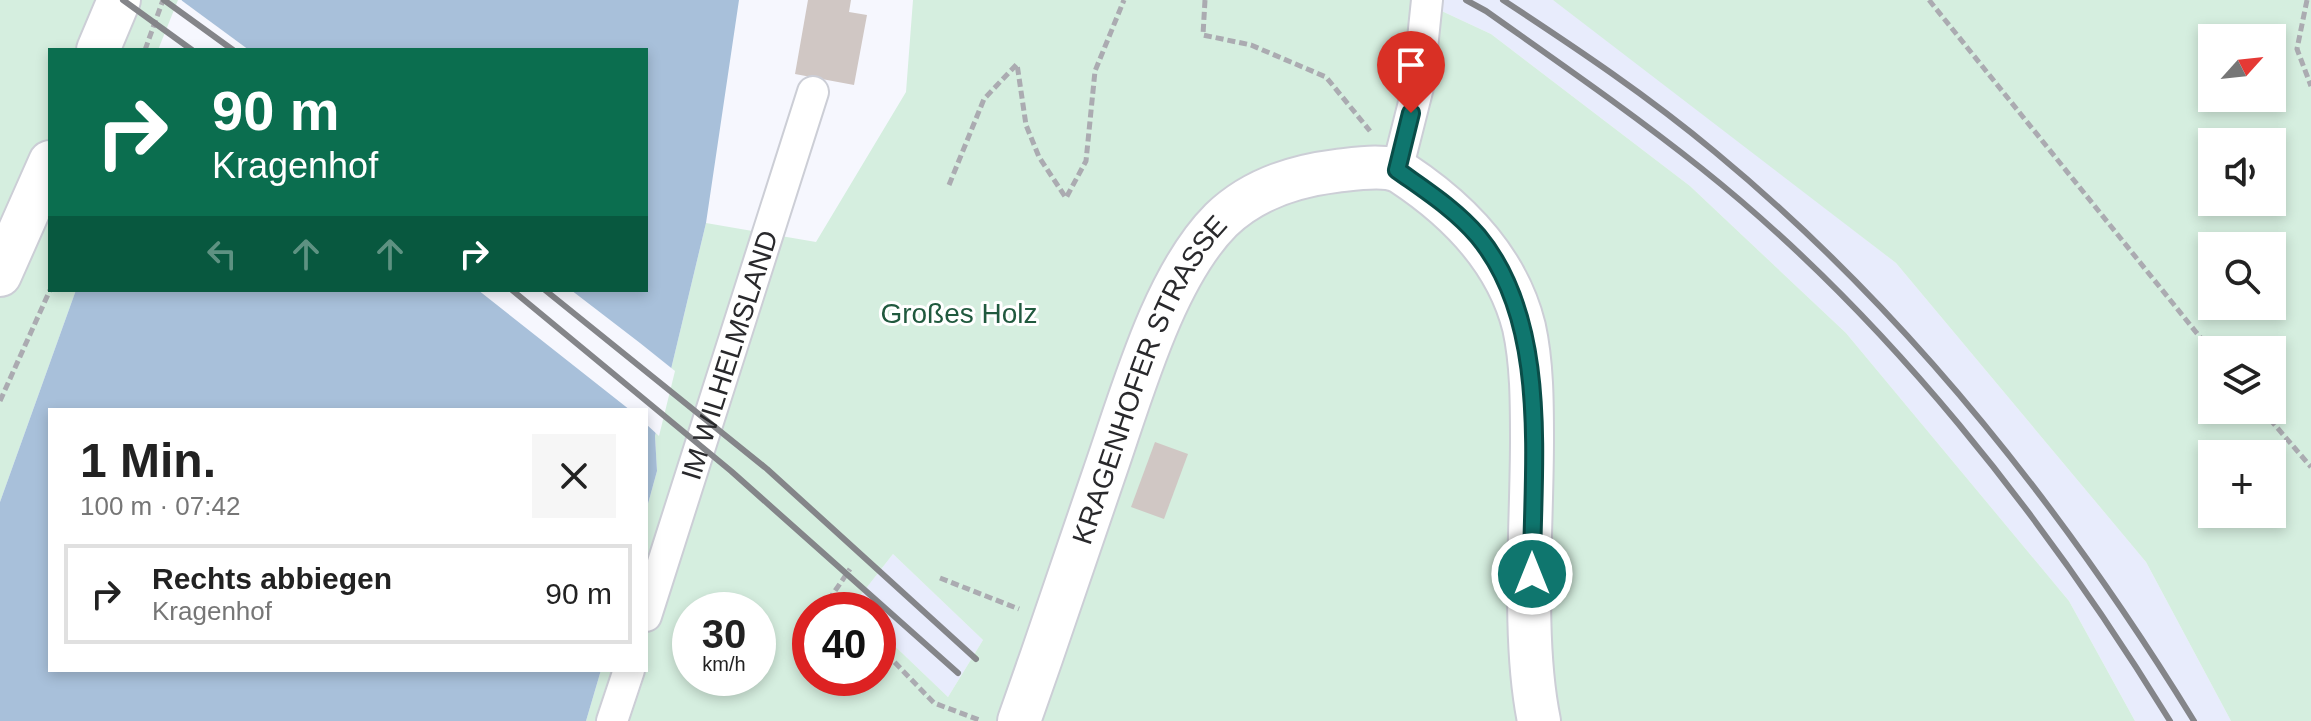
<!DOCTYPE html>
<html lang="de">
<head>
<meta charset="utf-8">
<style>
  body { margin:0; font-family:Arial,sans-serif; background:#f6f6f6; color:#222; height:100vh; display:flex; flex-direction:column; font-size:30px; white-space:nowrap }
  * { box-sizing:border-box; margin:0 }
  p { font-size:26px; color:#767676 }
  .icon { flex:none; width:44px; height:44px; fill:none; stroke:currentColor; stroke-width:2; stroke-linecap:round; stroke-linejoin:round }
  .map { position:relative; flex:1; overflow:hidden }
  .drawer { position:absolute; left:48px; top:408px; width:600px; height:264px; display:flex; flex-direction:column; background:#fff; border-radius:0px; box-shadow:0 4px 12px #0003 }
  .drawer>* { flex:none }
  .top-card { position:absolute; left:48px; top:48px; width:600px; height:244px; border-radius:0px; box-shadow:0 4px 12px #0003; background:#0b6e4f; color:#fff; overflow:hidden }
  .needle { width:52px; rotate:63deg }
  .tools { position:absolute; left:2198px; top:24px; display:grid; gap:16px }
  .tools a { display:grid; place-items:center; width:88px; height:88px; border-radius:0px; background:#fff; box-shadow:0 4px 12px #0003; font-size:40px }
  .speed { position:absolute; left:672px; top:592px; display:flex; gap:16px; font-size:40px; font-weight:700; text-align:center }
  .speed>* { display:grid; place-content:center; width:104px; height:104px; border-radius:50%; background:#fff; box-shadow:0 4px 12px #0003; line-height:1 }
  .speed small { font-size:20px; font-weight:400 }
  .speed .limit { border:12px solid #d22; background:#fff; color:#111 }
  .pin { position:absolute; display:grid; place-items:center; width:68px; height:68px; color:#fff; margin:-82px -34px; border-radius:50% 50% 50% 0; rotate:-45deg; box-shadow:0 0 8px #0007 }
  .pin .icon { rotate:45deg }
  .me { position:absolute; width:88px; margin:-44px; rotate:0deg; stroke-linejoin:round; filter:drop-shadow(0 0 6px #0008) }
  .turn { display:flex; align-items:center; gap:28px; height:168px; padding:0 32px; font-size:36px }
  .turn .icon { width:104px; height:104px; stroke-width:2.5 }
  .turn b { display:block; font-size:56px; line-height:68px }
  .lanes { display:flex; align-items:center; height:76px; padding:0 32px; background:#0003; justify-content:center; gap:40px; direction:ltr }
  .lanes .off { opacity:.35 }
  .round { display:grid; place-items:center; flex:none; width:84px; height:84px; border-radius:0px; background:#f6f6f6 }
  .head { display:flex; align-items:center; justify-content:space-between; height:136px; padding:0 32px }
  h1 { font-size:48px; font-weight:700; line-height:60px }
  ul { padding:0; list-style:none }
  li { display:flex; align-items:center; gap:24px; height:100px; margin:0 16px 12px; padding:0 16px; border:4px solid #e0e0e0; border-radius:0px }
  li div { flex:1 }
  li b { display:block; font-size:30px }
  li em { font-style:normal }
  .map>svg:first-child { display:block }
  .built { fill:#e8ecfc }
  .green { fill:#d5eedf; fill-rule:evenodd }
  .water { fill:#a8c0da }
  .pier { fill:#f6f7fe }
  .building { fill:#d0c7c4 }
  .lines { fill:none; stroke-linecap:round; stroke-linejoin:round }
  .street-casing { stroke:#ccced6; stroke-width:34 }
  .secondary-casing { stroke:#ccced6; stroke-width:46 }
  .path { stroke:#ababb1; stroke-width:5; stroke-dasharray:8 4; stroke-linecap:butt }
  .street { stroke:#fff; stroke-width:30 }
  .secondary { stroke:#fff; stroke-width:42 }
  .rail { stroke:#848589; stroke-width:6 }
  .route-casing { stroke:#0a4d48; stroke-width:20 }
  .route { stroke:#0f766e; stroke-width:14 }
  .labels { text-anchor:middle; dominant-baseline:central; stroke-width:6; stroke-linejoin:round; paint-order:stroke }
  .park-label { font-size:28px; fill:#20593e; stroke:#fff }
  .street-label { font-size:28px; fill:#29292c; stroke:#fff }
</style>
</head>
<body>
<div class="map">
<svg width="2311" height="721" viewBox="0 0 2311 721">
  <rect width="100%" height="100%" fill="#f6f7fe"/>
  <g class="built">
    <polygon points="1418,0 1553,0 1562,4 1896,263 2146,562 2231,721 2135,721 2069,601 1846,333 1690,186 1491,34"/>
    <polygon points="893,554 983,640 948,697 878,630 878,610 857,610 853,605"/>
  </g>
  <g class="green">
    <polygon points="0,0 182,0 162,50 50,50 50,290 76,290 0,502"/>
    <path d="M913 0H1418L1491 34 1690 186 1846 333 2069 601 2135 721H586L601 670H646V511L657 471 655 436 706 223 816 242 906 92ZM893 554 983 640 948 697 878 630V678H810V610H857L853 605ZM690 610H758V678H690Z"/>
    <path d="M1553 0H2311V721H2231L2146 562 1896 263ZM2212 38H2272V98H2212ZM2212 142H2272V202H2212ZM2212 246H2272V306H2212ZM2212 350H2272V410H2212ZM2212 454H2272V514H2212Z"/>
  </g>
  <polygon class="water" points="182,0 739,0 706,223 655,436 657,471 646,511 646,410 50,410 50,670 601,670 586,721 0,721 0,502 76,290 646,290 646,50 162,50"/>
  <g class="pier">
    <polygon points="178,0 181,0 249,50 158,50"/>
    <polygon points="478,290 571,290 640,343 675,371 659,436 646,424 646,410 630,410"/>
  </g>
  <g class="building">
    <polygon points="808,0 851,0 849,12 867,15 854,85 795,74"/>
    <polygon points="1155,442 1188,454 1164,519 1131,507"/>
  </g>
  <g class="lines">
    <defs>
      <g id="street">
        <polyline points="1397,170 1418,87 1427,0"/>
        <path id="s1" d="M646 616 813 92"/>
        <polyline points="612,721 629,670"/>
      </g>
      <g id="secondary">
        <polyline points="98,50 119,0"/>
        <polyline points="0,275 50,162"/>
        <path id="s2" d="M1019 721C1048 639 1076 557 1104 474 1131 397 1163 278 1221 220 1252 190 1295 176 1336 171 1354 169 1386 163 1402 173 1458 210 1507 259 1524 327 1532 363 1532 403 1532 440 1532 527 1522 638 1539 721"/>
      </g>
    </defs>
    <use href="#street" class="street-casing"/>
    <use href="#secondary" class="secondary-casing"/>
    <g class="path">
      <polyline points="1205,0 1203,35 1251,45 1326,77 1370,131"/>
      <polyline points="1929,0 2212,352"/>
      <polyline points="2307,0 2297,49 2311,86"/>
      <polyline points="145,50 163,0"/>
      <polyline points="949,185 984,99 1017,64 1026,125 1039,157 1066,198 1086,161 1095,71 1124,0"/>
      <polyline points="0,401 50,290"/>
      <polyline points="2262,410 2311,467"/>
      <polyline points="940,578 1019,609"/>
      <polyline points="827,610 824,607 850,569"/>
      <polyline points="878,645 934,703 982,721"/>
    </g>
    <use href="#street" class="street"/>
    <use href="#secondary" class="secondary"/>
    <g class="rail">
      <polyline points="123,0 192,50"/>
      <polyline points="164,0 233,50"/>
      <path d="M1466 0 1486 11C1558 62 1632 113 1701 168 1887 316 2046 519 2170 721"/>
      <path d="M1503 0C1576 48 1648 96 1715 152 1906 310 2065 511 2194 721"/>
      <polyline points="512,290 731,471 958,673"/>
      <polyline points="545,290 767,469 976,659"/>
    </g>
  </g>
  <g class="lines">
    <defs>
      <path id="route" d="M1411 113 1397 170C1425 190 1455 209 1478 236 1551 324 1532 466 1532 574"/>
    </defs>
    <use href="#route" class="route-casing"/>
    <use href="#route" class="route"/>
  </g>
  <g class="labels">
    <g class="park-label">
      <text x="959" y="313">Großes Holz</text>
    </g>
    <g class="street-label">
      <text stroke="none"><textPath href="#s1" startOffset="274">IM WILHELMSLAND</textPath></text>
      <text stroke="none"><textPath href="#s2" startOffset="366">KRAGENHOFER STRASSE</textPath></text>
    </g>
  </g>
</svg>
<div class="tools">
<a><svg class="needle" viewBox="-14 -14 28 28"><path d="M0-13l5 13h-10z" fill="#e53935"/><path d="M0 13l5-13h-10z" fill="#767676"/></svg></a>
<a><svg class="icon" aria-label="sound" viewBox="0 0 24 24"><path d="M4 9h4l5-4v14l-5-4H4zM17 9q2 3 0 6"/></svg></a>
<a><svg class="icon" aria-label="search" viewBox="0 0 24 24"><circle cx="10" cy="10" r="6"/><path d="M15 15l6 6"/></svg></a>
<a><svg class="icon" aria-label="layers" viewBox="0 0 24 24"><path d="M12 4l9 5-9 5-9-5zM3 14l9 5 9-5"/></svg></a>
<a>+</a>
</div>
<div class="speed"><div>30<small>km/h</small></div><div class="limit">40</div></div>
<div class="pin" style="left:1411px;top:113px;background:#d93025"><svg class="icon" aria-label="arrive" viewBox="0 0 24 24"><path d="M6 21V4h12l-3 4 3 4H6"/></svg></div>
<svg class="me" style="left:1532px;top:574px" viewBox="-20 -20 40 40"><circle r="17" fill="#0f766e" stroke="#fff" stroke-width="3"/><path d="M0-11L8 9 0 5-8 9z" fill="#fff"/></svg>
<div class="top-card">
<div class="turn"><svg class="icon" aria-label="right" viewBox="0 0 24 24"><path d="M7 20v-9h11M14 6l5 5-5 5"/></svg><div><b>90 m</b>Kragenhof</div></div>
<div class="lanes"><svg class="icon off" aria-label="left" viewBox="0 0 24 24"><path d="M17 20v-9H6M10 6l-5 5 5 5"/></svg><svg class="icon off" aria-label="ahead" viewBox="0 0 24 24"><path d="M12 20V5M6 11l6-6 6 6"/></svg><svg class="icon off" aria-label="ahead" viewBox="0 0 24 24"><path d="M12 20V5M6 11l6-6 6 6"/></svg><svg class="icon" aria-label="right" viewBox="0 0 24 24"><path d="M7 20v-9h11M14 6l5 5-5 5"/></svg></div>
</div>
<section class="drawer">
<div class="head"><div><h1>1 Min.</h1><p>100 m · 07:42</p></div><a class="round"><svg class="icon" aria-label="close" viewBox="0 0 24 24"><path d="M6 6l12 12M18 6L6 18"/></svg></a></div>
<ul>
<li><svg class="icon" aria-label="right" viewBox="0 0 24 24"><path d="M7 20v-9h11M14 6l5 5-5 5"/></svg><div><b>Rechts abbiegen</b><p>Kragenhof</p></div><em>90 m</em></li>
</ul>
</section>
</div>
</body>
</html>
